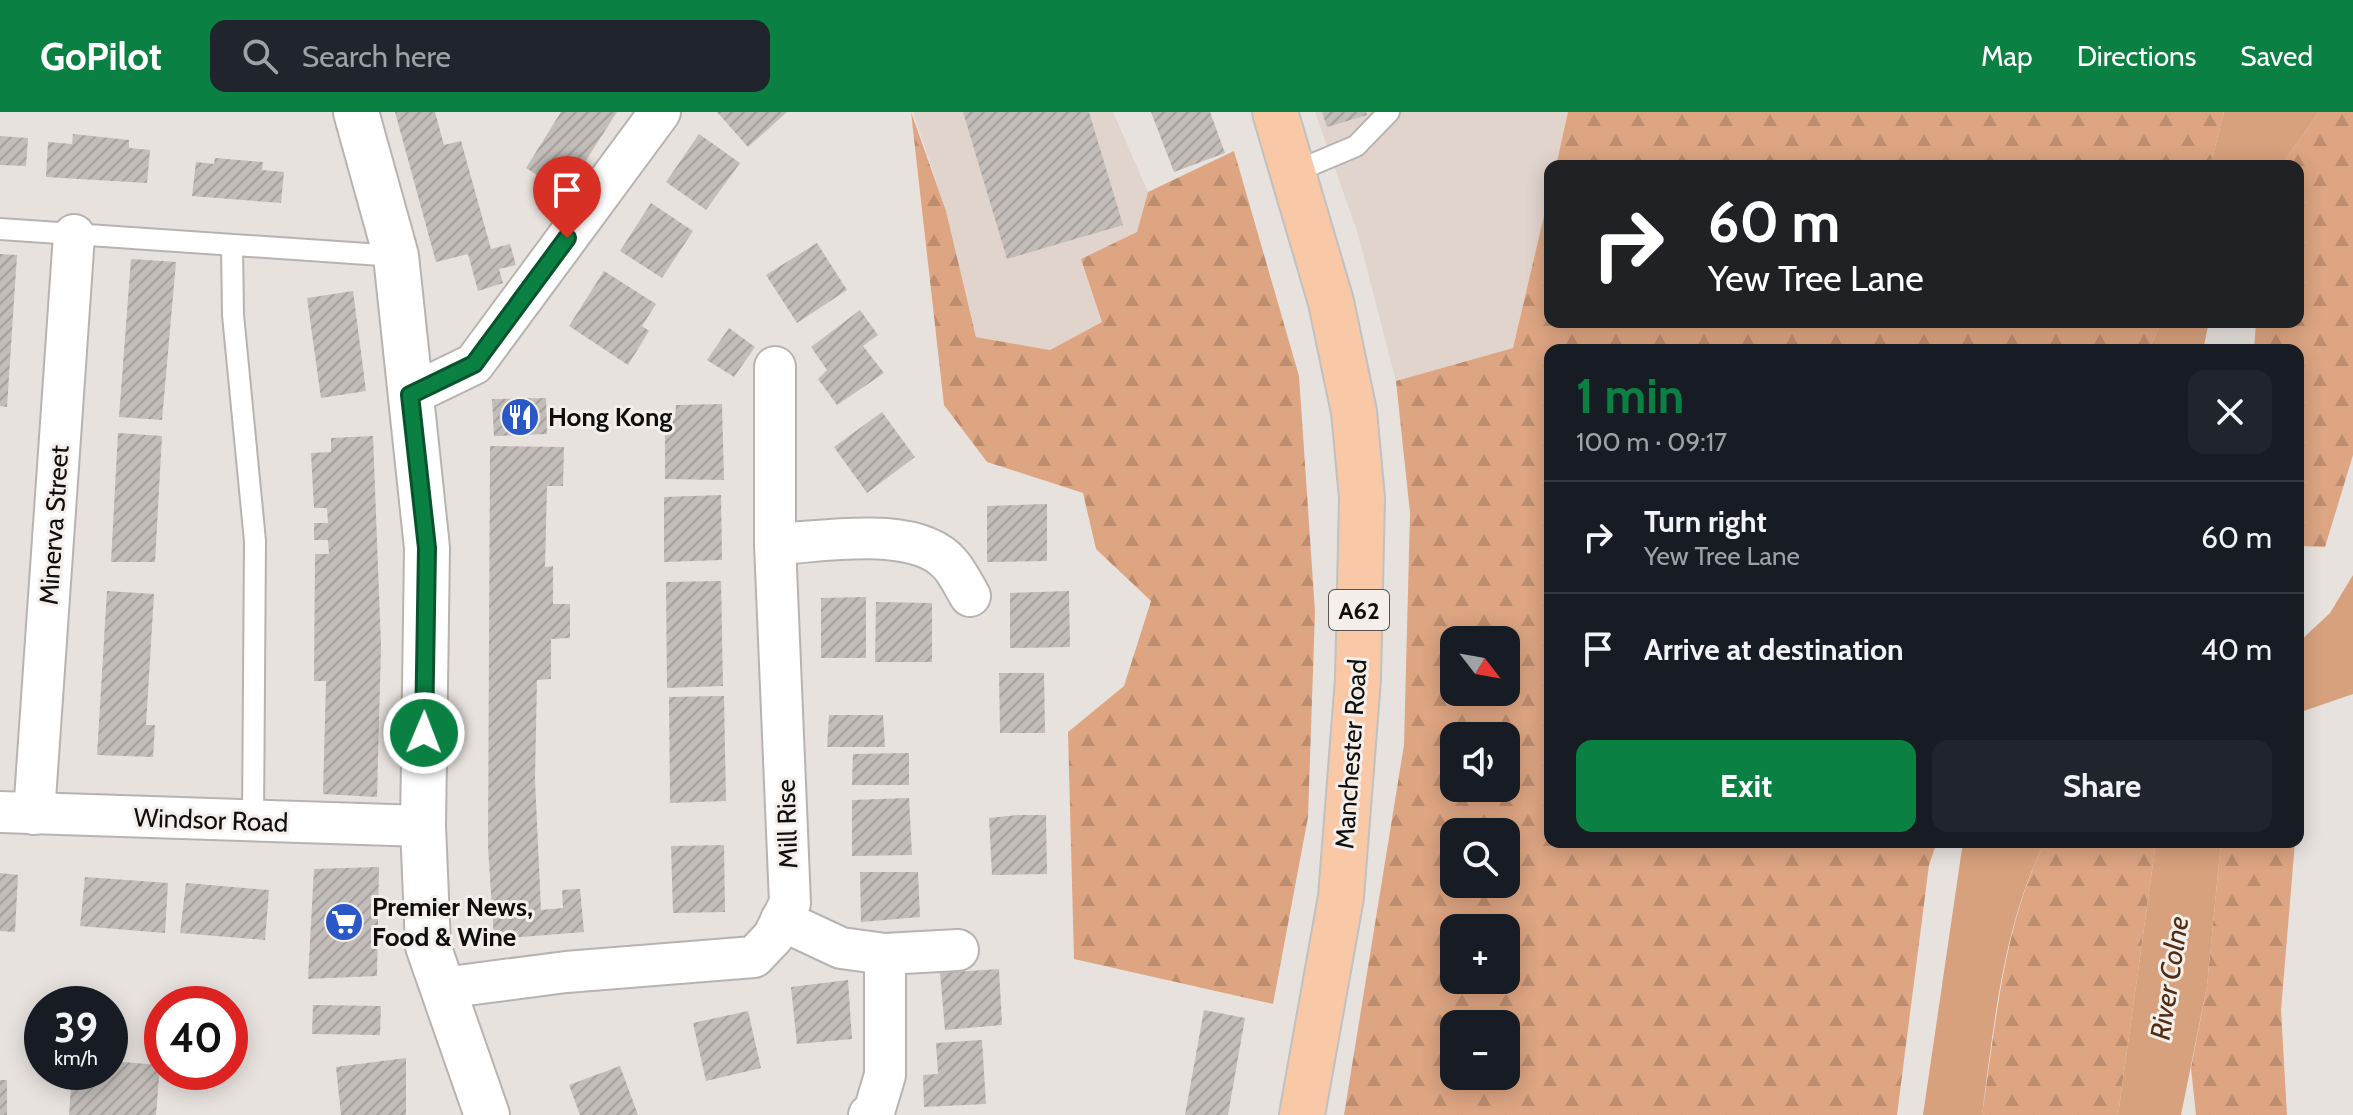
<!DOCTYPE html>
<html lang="en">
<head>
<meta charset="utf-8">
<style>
  body { margin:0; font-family:Cabin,sans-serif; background:#20242c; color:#f1f3f6; height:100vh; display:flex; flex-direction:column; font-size:30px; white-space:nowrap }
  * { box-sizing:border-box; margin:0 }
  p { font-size:26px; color:#9ea1a6 }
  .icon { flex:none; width:44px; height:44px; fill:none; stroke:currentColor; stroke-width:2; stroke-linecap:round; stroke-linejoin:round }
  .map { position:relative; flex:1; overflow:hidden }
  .panel { position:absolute; left:1544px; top:232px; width:760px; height:504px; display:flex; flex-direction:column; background:#171b24; border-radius:16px; box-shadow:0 4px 20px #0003 }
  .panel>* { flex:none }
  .top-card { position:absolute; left:1544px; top:48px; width:760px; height:168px; border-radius:16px; box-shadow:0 4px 20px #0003; background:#202124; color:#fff; overflow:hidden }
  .needle { width:52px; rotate:121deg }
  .buttons { position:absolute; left:1440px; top:514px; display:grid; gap:16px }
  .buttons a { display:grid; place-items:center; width:80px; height:80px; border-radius:16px; background:#171b24; box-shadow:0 4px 20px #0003; font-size:40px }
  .speed { position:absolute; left:24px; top:874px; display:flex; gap:16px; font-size:40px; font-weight:700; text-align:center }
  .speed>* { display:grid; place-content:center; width:104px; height:104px; border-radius:50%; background:#171b24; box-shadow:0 4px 20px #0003; line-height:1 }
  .speed small { font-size:20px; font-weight:400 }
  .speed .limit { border:12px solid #d22; background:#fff; color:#111 }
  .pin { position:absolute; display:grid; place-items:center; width:68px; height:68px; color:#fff; margin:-82px -34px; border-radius:50% 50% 50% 0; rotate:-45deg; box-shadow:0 0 8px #0007 }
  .pin .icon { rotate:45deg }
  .me { position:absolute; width:88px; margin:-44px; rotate:1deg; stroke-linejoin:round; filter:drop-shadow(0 0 6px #0008) }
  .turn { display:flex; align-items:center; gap:28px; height:168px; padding:0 32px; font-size:36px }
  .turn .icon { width:104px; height:104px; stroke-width:2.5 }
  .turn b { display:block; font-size:56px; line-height:68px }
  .round { display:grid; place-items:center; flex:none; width:84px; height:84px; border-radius:16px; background:#20242c }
  .summary { display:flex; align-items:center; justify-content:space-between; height:136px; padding:0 32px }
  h1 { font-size:48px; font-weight:700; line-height:60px; color:#0b8043 }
  .primary-button { display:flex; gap:16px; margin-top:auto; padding:16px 32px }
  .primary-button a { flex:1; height:92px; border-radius:16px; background:#0b8043; color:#fff; font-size:32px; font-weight:700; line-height:92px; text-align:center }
  .primary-button a+a { background:#20242c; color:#f1f3f6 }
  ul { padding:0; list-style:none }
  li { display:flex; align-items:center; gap:24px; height:112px; padding:0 32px; border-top:2px solid #363941 }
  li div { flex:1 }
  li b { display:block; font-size:30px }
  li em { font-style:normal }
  header { display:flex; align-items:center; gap:48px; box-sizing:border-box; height:112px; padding:0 40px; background:#0b8043; color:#fff }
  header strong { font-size:38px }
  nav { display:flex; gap:44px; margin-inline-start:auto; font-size:28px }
  .search { width:560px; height:72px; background:#20242c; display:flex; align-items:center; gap:20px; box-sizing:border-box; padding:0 28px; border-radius:16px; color:#9ea1a6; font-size:30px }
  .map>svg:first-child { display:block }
  .built { fill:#e1d4cd }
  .forest { fill:url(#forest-firs); fill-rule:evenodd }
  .water { fill:#d8a17d }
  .building { fill:url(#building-hatch) }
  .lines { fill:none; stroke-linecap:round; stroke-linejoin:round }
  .lane-casing { stroke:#b8b3b0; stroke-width:24 }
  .street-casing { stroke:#b8b3b0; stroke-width:44 }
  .secondary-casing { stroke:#b8b3b0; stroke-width:48 }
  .primary-casing { stroke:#c1c1c0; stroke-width:48 }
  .lane { stroke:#fff; stroke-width:20 }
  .street { stroke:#fff; stroke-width:40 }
  .secondary { stroke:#fff; stroke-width:44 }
  .primary { stroke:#f8c8a7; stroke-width:44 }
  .route-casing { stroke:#07532c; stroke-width:20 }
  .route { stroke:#0b8043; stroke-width:14 }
  .labels { text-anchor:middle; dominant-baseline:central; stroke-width:6; stroke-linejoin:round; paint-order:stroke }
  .shield { fill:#f5efec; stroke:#555251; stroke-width:2 }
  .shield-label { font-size:24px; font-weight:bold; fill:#110f0e }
  .poi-label { font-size:26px; font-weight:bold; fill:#110f0e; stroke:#f5efec; text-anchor:start }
  .street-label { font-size:26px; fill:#110f0e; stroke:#f5efec }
  .water-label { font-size:28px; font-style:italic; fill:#512c11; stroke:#f5efec }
</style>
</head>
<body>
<header>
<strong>GoPilot</strong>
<div class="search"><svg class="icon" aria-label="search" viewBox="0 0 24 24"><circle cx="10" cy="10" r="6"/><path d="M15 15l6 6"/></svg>Search here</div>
<nav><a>Map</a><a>Directions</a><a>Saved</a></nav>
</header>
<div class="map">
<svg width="2353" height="1003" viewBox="0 0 2353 1003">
  <defs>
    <pattern id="forest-firs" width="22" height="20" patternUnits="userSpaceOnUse" patternTransform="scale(2)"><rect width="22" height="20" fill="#dda582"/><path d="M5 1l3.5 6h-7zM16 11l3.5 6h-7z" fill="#bd8d6f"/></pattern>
    <pattern id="building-hatch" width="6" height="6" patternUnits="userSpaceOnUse" patternTransform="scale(2)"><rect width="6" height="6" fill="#c2bdb9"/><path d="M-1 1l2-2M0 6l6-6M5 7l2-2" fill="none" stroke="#a6a19e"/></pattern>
  </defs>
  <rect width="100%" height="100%" fill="#e7e2de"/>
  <g class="built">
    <polygon points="913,0 1113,0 1148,80 1137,120 1102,210 1050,238 976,225 946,99"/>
    <polygon points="1315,0 1568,0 1556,54 1550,54 1550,78 1513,236 1396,269 1357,119"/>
  </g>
  <g class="forest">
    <polygon points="911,0 946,99 976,225 1050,238 1102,210 1081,147 1137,120 1148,80 1234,39 1299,264 1315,500 1308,705 1273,892 1074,847 1068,620 1124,574 1151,489 1096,437 1083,381 987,350 944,293"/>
    <polygon points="1568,0 2224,0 2210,54 1556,54"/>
    <polygon points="2319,0 2353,0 2353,343 2325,435 2298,434 2298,238 2254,238 2256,210 2298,210 2298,54 2281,54"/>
    <path d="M1550 78V210H2161L2149 238H1550V730H1937L1929 753 1897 1003H1344L1404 633 1410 401 1396 269 1513 236ZM1454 528H1506V580H1454ZM1454 624H1506V676H1454ZM1454 720H1506V772H1454ZM1454 816H1506V868H1454ZM1454 912H1506V964H1454Z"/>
    <path d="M2045 730H2156L2118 1003H1982C1996 912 2003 813 2045 730Z"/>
    <polygon points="2221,730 2295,730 2281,898 2287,1003 2196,1003 2191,956 2207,874"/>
  </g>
  <g class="water">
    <polygon points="2224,0 2319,0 2281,54 2210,54"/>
    <polygon points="2161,210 2209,210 2203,238 2149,238"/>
    <polygon points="2353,463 2353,582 2298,601 2298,531 2330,501"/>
    <path d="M1963 730H2045C2003 812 1994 912 1982 1003H1923Z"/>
    <polygon points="2156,730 2221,730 2207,874 2181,1003 2118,1003"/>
  </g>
  <g class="building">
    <polygon points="395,0 435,0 444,33 461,29 491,137 510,132 516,153 499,157 503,171 478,179 468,142 436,150"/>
    <polygon points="561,0 617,0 565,81 526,56"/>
    <polygon points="717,0 787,0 748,35"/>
    <polygon points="963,0 1089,0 1123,113 1007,147"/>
    <polygon points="1151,0 1210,0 1225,41 1174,60"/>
    <polygon points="1322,0 1366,0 1367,3 1327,15"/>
    <polygon points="73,22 129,28 129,36 150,38 147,71 46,65 48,30 72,32"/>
    <polygon points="699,22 740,51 706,98 666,70"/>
    <polygon points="0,24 28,26 26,54 0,53"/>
    <polygon points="215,46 263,50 262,58 284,60 281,91 192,84 196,50 214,52"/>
    <polygon points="651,91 693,119 662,166 620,139"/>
    <polygon points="817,131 847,178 797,211 766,163"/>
    <polygon points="0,142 17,143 7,295 0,294"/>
    <polygon points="131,147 176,150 162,308 119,305"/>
    <polygon points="604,159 656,192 642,214 649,219 628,253 569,214"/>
    <polygon points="353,179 366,279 321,286 307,186"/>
    <polygon points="860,198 878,223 863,234 884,261 837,293 818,267 827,258 811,235"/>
    <polygon points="729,216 755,235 734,265 707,248"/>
    <polygon points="546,286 547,322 494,324 492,287"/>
    <polygon points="722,292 724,368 665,367 665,309 675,307 676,293"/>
    <polygon points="882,300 915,345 867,381 834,335"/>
    <polygon points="118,321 162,324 155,450 111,450"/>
    <polygon points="373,324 381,534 377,685 323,682 326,569 314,569 315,442 329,442 328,428 314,428 314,411 328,411 327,396 314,396 311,341 331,340 331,326"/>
    <polygon points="490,334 564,335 563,374 547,374 545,455 553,454 553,492 570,492 570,526 551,527 551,567 537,568 535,668 541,798 563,796 562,778 580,777 584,820 494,827 488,735"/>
    <polygon points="721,383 722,448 664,450 664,385"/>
    <polygon points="1047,392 1047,449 987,450 987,394"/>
    <polygon points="721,469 723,574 667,576 666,470"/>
    <polygon points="107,479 154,482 146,613 155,613 153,645 97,643"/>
    <polygon points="1069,479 1070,535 1010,536 1010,481"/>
    <polygon points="866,485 866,546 821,546 821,486"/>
    <polygon points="876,490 932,491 932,550 875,550"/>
    <polygon points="999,561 1044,561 1045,621 1000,621"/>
    <polygon points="724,584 726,689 670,691 669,585"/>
    <polygon points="829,603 883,603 885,635 827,635"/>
    <polygon points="909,641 909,673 852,673 853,642"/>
    <polygon points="909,686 912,743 852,744 852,688"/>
    <polygon points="1018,703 1046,703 1047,762 992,763 989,706"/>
    <polygon points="724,733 725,800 673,801 671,734"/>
    <polygon points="379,755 377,864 308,867 314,757"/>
    <polygon points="860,760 918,760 920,805 861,810"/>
    <polygon points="0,761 18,763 15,820 0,819"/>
    <polygon points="85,765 168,771 165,821 80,814"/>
    <polygon points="186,771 269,778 265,828 180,821"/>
    <polygon points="999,857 1002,913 945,918 940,861"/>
    <polygon points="848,868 852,927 797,932 791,875"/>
    <polygon points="313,893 381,894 380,923 312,922"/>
    <polygon points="1204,898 1245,906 1228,1003 1185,1003"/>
    <polygon points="748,899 761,956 706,969 693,911"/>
    <polygon points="982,928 986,992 924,995 923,963 938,962 936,931"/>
    <polygon points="406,946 406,1003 341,1003 336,955"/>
    <polygon points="110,949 160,953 156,1003 69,1003 72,960 110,960"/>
    <polygon points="620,954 638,1003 580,1003 569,973"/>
    <rect x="0" y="968" width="7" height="35"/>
  </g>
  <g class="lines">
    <defs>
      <g id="lane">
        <polyline points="1292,61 1356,34 1389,0"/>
        <polyline points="0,117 396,144"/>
        <polyline points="232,134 233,203 255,429 253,709"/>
      </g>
      <g id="street">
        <polyline points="410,283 474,252 660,0"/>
        <path d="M775 432C823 430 916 412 950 452 958 461 964 474 970 484"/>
        <polyline points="0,700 423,714"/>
        <polyline points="34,702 74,123"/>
        <polyline points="781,808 841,836 885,842 958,838"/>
        <polyline points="443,876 566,860 754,845 773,825 790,791 775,432 775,255"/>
        <polyline points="869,1003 874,1000 885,963 885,842"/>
      </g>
      <polyline id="secondary" points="356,0 396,144 427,436 423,714 428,834 487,1003"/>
      <polyline id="primary" points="1275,0 1331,190 1354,300 1362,386 1358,567 1341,785 1302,1003"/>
    </defs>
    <use href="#lane" class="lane-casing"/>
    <use href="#street" class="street-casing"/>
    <use href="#secondary" class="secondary-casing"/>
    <use href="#primary" class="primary-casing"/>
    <use href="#lane" class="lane"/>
    <use href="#street" class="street"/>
    <use href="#secondary" class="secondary"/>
    <use href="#primary" class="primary"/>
  </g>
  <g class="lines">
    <defs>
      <polyline id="route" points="424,621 427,436 410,283 474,252 567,126"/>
    </defs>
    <use href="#route" class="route-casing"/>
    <use href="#route" class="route"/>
  </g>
  <defs>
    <symbol id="restaurant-disc" viewBox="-11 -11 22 22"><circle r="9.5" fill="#2a58c7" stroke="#f5efec"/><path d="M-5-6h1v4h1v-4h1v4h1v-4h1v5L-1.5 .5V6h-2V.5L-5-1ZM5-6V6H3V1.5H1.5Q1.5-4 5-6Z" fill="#fff"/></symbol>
    <symbol id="supermarket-disc" viewBox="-11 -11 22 22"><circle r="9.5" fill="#2a58c7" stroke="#f5efec"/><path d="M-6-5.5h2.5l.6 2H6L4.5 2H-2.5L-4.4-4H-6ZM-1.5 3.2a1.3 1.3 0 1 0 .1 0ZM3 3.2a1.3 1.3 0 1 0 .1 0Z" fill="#fff"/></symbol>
  </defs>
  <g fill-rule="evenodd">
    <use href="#restaurant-disc" x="498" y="283" width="44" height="44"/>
    <use href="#supermarket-disc" x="322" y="788" width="44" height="44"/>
  </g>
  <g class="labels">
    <rect class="shield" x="1329" y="478" width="60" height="40" rx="6"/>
    <g class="shield-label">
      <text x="1359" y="498">A62</text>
    </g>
    <g class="poi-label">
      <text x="548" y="305">Hong Kong</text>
      <text x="372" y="795">Premier News,<tspan x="372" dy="30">Food &amp; Wine</tspan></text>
    </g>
    <g class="street-label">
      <text transform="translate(54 413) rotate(-86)">Minerva Street</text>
      <text transform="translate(1351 642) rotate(-86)">Manchester Road</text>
      <text transform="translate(211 708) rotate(2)">Windsor Road</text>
      <text transform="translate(787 712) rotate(-92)">Mill Rise</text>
    </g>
    <g class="water-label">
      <text transform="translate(2169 866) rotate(-81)">River Colne</text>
    </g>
  </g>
</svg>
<div class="buttons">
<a><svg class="needle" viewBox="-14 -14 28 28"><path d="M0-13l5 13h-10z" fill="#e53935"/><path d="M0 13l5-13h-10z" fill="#9ea1a6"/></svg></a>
<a><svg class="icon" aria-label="sound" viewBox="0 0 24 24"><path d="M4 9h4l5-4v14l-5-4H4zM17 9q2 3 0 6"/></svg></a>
<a><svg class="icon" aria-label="search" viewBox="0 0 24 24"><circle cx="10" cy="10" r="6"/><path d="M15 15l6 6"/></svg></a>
<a>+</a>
<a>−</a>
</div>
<div class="speed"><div>39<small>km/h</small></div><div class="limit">40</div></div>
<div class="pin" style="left:567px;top:126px;background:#d93025"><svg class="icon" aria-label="arrive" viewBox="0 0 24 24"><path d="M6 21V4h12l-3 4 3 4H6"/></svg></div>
<svg class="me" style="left:424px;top:621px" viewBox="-20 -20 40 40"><circle r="17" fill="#0b8043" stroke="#fff" stroke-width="3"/><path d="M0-11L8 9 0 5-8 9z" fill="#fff"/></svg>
<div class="top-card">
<div class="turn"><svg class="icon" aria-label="right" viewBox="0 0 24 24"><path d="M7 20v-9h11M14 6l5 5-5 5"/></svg><div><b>60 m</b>Yew Tree Lane</div></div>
</div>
<section class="panel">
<div class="summary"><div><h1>1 min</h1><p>100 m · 09:17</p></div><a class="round"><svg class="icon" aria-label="close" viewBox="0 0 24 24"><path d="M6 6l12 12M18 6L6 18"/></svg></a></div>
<ul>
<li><svg class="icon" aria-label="right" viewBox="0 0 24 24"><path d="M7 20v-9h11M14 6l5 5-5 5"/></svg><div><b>Turn right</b><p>Yew Tree Lane</p></div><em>60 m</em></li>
<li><svg class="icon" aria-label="arrive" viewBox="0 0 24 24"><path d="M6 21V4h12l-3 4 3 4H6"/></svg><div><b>Arrive at destination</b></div><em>40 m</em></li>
</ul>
<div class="primary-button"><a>Exit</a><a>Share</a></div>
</section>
</div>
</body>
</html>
